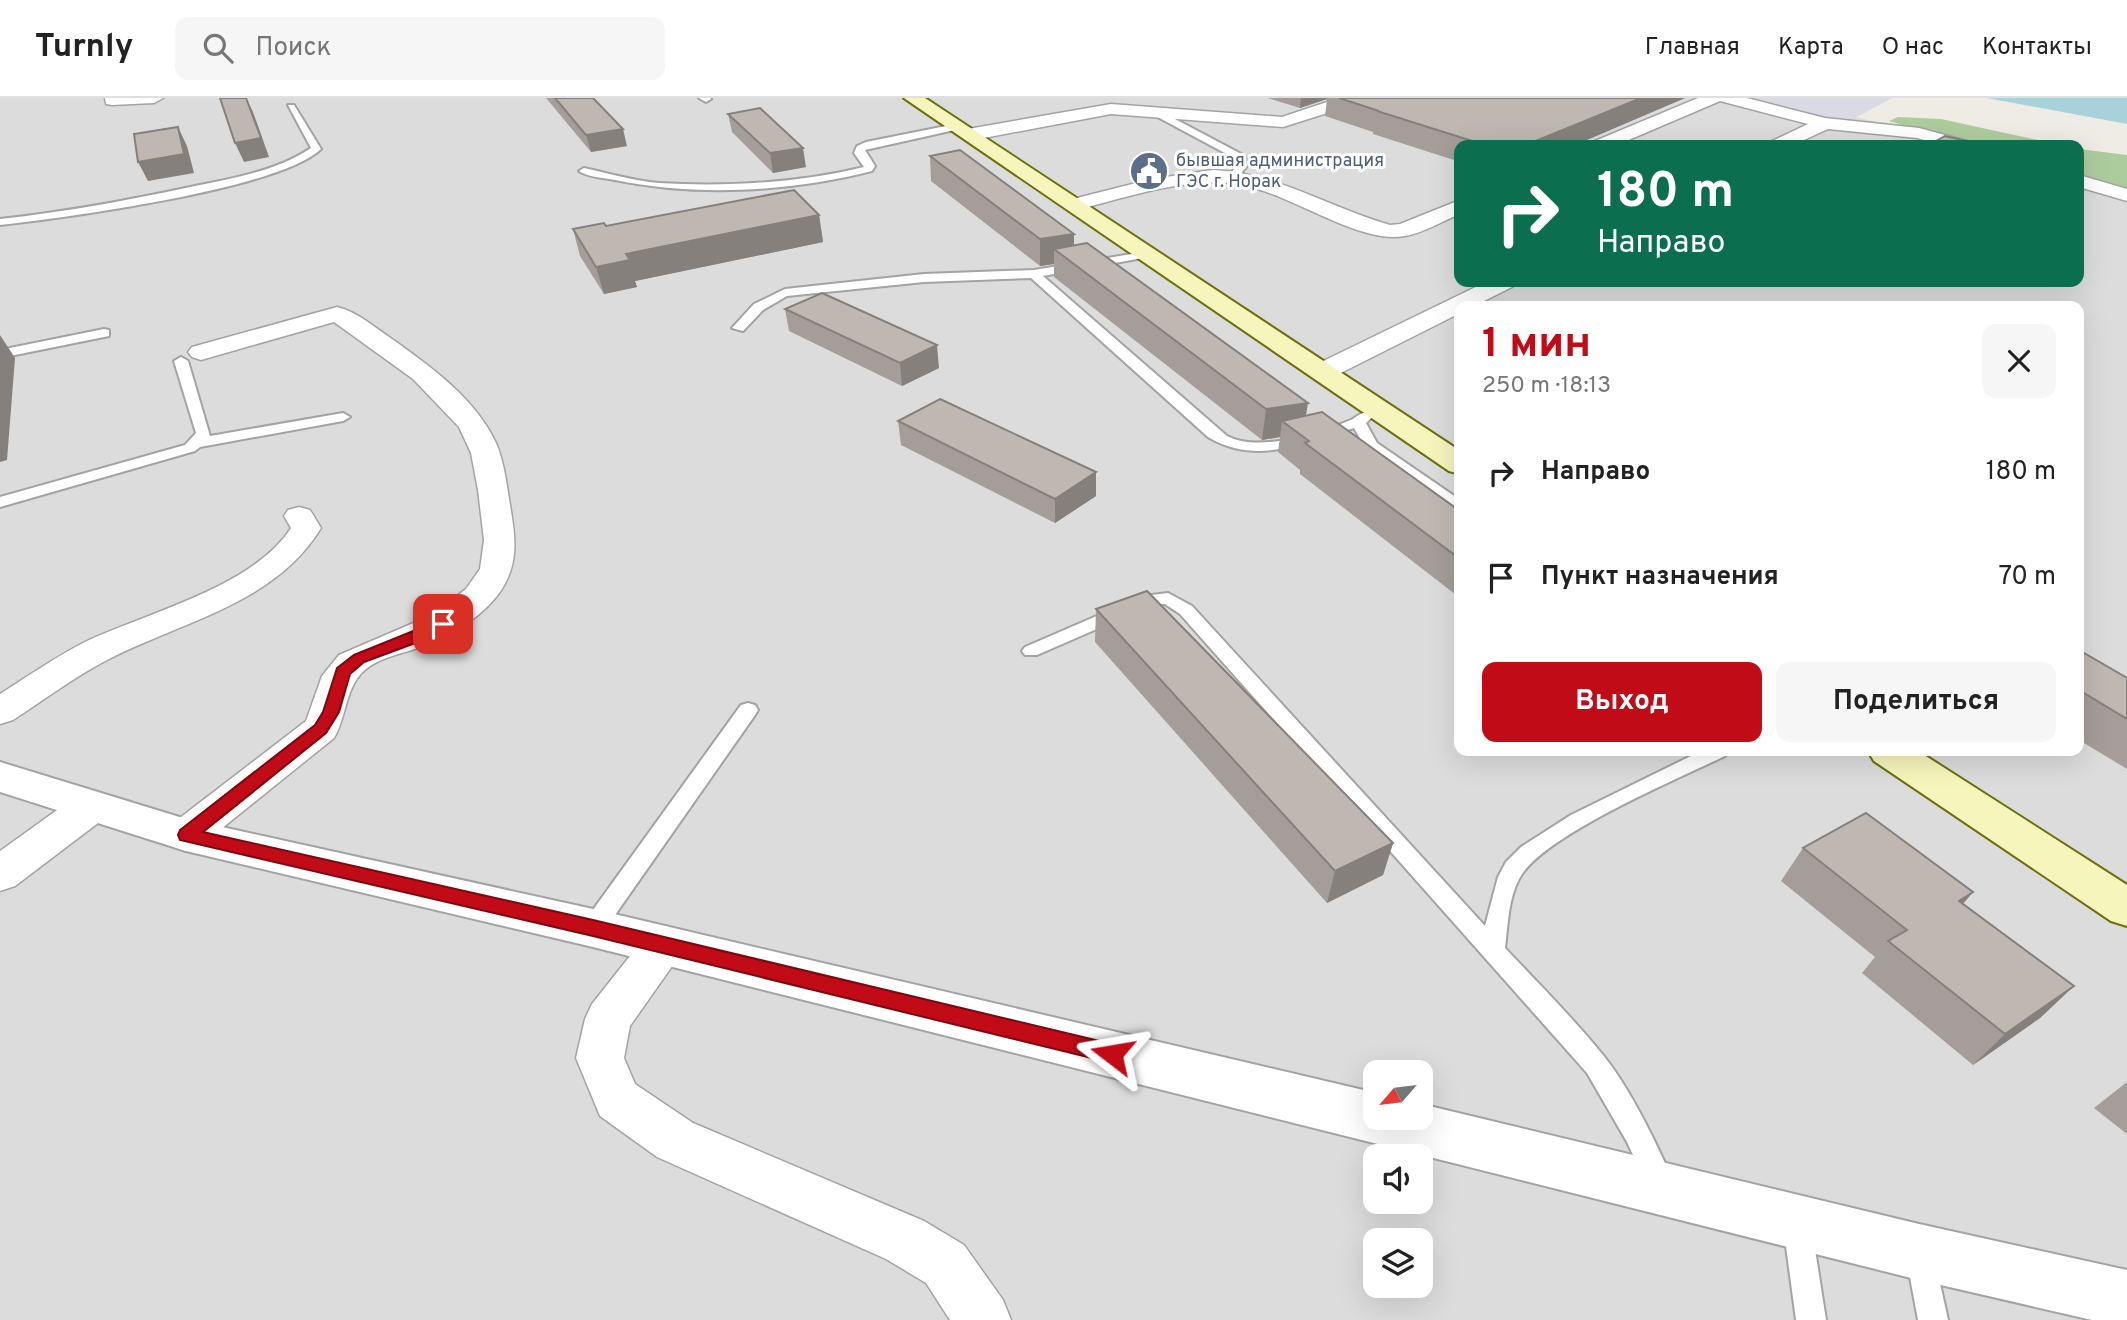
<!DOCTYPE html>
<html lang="ru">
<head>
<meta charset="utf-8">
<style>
  body { margin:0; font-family:Overpass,sans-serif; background:#f6f6f6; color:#222; height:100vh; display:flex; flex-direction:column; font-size:26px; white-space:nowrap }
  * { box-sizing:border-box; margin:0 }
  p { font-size:23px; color:#767676 }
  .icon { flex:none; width:38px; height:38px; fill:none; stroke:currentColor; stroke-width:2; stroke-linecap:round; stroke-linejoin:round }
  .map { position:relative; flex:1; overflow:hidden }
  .sheet { position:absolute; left:1454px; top:203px; width:630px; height:455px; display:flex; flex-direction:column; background:#fff; border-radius:14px; box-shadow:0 7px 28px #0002 }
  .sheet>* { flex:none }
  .top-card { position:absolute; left:1454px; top:42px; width:630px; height:147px; border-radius:14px; box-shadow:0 7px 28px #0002; background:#0b6e4f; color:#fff; overflow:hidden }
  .needle { width:46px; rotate:242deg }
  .buttons { position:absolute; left:1363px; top:962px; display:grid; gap:14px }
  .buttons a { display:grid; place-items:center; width:70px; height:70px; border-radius:14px; background:#fff; box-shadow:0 7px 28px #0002; font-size:35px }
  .pin { position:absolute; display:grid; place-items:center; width:60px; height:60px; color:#fff; margin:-30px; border-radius:14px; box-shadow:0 4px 10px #0006 }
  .me { position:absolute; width:77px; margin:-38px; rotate:284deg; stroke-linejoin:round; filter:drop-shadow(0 0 5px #0008) }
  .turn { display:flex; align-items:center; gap:24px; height:147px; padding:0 28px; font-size:32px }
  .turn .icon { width:91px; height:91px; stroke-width:2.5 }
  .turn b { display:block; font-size:49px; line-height:60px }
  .round { display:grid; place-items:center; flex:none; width:74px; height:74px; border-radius:14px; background:#f6f6f6 }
  .head { display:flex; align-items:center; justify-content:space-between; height:119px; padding:0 28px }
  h1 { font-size:42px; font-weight:700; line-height:52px; color:#c10c17 }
  .button { display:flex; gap:14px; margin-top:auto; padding:14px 28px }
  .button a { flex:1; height:80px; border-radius:14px; background:#c10c17; color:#fff; font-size:28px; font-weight:700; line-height:80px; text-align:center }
  .button a+a { background:#f6f6f6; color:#222 }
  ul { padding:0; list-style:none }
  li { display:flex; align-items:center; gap:21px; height:105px; padding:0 28px }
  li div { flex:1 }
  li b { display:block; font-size:26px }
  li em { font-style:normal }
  header { display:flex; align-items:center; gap:42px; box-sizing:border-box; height:98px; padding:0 35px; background:#fff; border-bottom:2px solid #e0e0e0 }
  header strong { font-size:33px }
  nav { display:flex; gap:38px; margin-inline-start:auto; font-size:24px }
  .search { width:490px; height:63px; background:#f6f6f6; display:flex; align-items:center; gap:18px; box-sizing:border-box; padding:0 24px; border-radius:14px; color:#767676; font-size:26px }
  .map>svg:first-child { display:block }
  .residential { fill:#dddcdc; fill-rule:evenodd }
  .forest { fill:#adcc9d }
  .plaza { fill:#dadae5 }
  .water { fill:#a8d2da }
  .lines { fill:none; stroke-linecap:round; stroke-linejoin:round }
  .service-casing { stroke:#a3a3a3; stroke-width:4 }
  .minor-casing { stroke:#a3a3a3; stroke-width:3 }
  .tertiary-casing { stroke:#a3a3a3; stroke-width:4 }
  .secondary-casing { stroke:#6b700b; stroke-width:4 }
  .service { fill:#fff; fill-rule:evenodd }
  .minor { fill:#fff; fill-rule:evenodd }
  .tertiary { fill:#fff; fill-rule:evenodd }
  .secondary { fill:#f6f5bc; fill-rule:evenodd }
  .wall { fill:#a49d99 }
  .shaded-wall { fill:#86807d }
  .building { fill:#bfb7b2; stroke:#86807d; stroke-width:2 }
  .route { fill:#c10c17; stroke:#7d080f; stroke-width:2 }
  .labels { text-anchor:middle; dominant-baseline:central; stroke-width:6; stroke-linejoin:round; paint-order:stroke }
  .far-service-label { font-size:18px; fill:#4e5e75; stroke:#fff; text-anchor:start }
</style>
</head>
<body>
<header>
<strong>Turnly</strong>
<div class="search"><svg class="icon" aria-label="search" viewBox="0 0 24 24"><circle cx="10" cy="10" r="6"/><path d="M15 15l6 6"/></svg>Поиск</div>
<nav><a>Главная</a><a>Карта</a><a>О нас</a><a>Контакты</a></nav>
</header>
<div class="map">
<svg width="2127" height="1222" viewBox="0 0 2127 1222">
  <rect width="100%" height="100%" fill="#efebe5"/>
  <path class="residential" d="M0 0H1772L1903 30 2016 47H1460V184H2079V57L2127 64V1222H0ZM1460 208H2079V653H1460ZM1376 975H1421V1020H1376ZM1376 1059H1421V1104H1376ZM1376 1143H1421V1188H1376Z"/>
  <g class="forest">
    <polygon points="1898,19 1941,21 2061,47 1972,47 1889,23"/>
    <polygon points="2079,51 2127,57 2127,94 2079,79"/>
  </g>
  <polygon class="plaza" points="1736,0 1892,0 1844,26"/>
  <polygon class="water" points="1987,0 2127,0 2127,26"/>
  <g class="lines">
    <defs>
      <g id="service">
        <polygon points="699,0 710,0 711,1 706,4"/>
        <path d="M288 7H294L321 51C280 91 64 120 0 127V121C65 114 130 102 195 88 234 80 277 73 311 50Z"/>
        <polygon points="1152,12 1158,12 1245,58 1247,68 1236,81 1228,81 1227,79 1237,68 1236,61 1152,16"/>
        <path d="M956 26 959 31 865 52 875 68 872 73C790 94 697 99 615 82 603 80 588 79 579 73L584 70C608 75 634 83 659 85 725 89 800 85 864 69L854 55 857 48 866 44Z"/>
        <path d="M1144 154 1150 157 1148 159 1043 178 1227 338C1259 355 1319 335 1351 322 1359 318 1361 313 1371 315L1373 318 1366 325 1377 345 1460 402V415L1366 351 1354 330C1305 345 1256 368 1208 339L1031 180 924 184 787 198 763 212 743 233 732 230 754 206 785 191 924 176 1034 172Z"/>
        <polygon points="104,231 109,232 109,238 0,260 0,252"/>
        <polygon points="181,259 188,263 210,338 343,315 350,319 343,323 200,349 195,353 0,409 0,399 185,347 196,335 174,263"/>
        <path d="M1168 495 1192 508 1485 828 1498 779 1506 764 1521 749 1571 717 1701 653H1728L1725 658C1678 681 1541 738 1519 781 1508 802 1508 827 1505 850 1538 885 1573 920 1603 957 1631 992 1656 1044 1674 1085L1670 1094 1660 1098 1650 1094 1627 1044 1587 975 1180 516 1165 506 1152 507 1037 557H1025L1022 553 1025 549 1143 498Z"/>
        <polygon points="748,605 755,607 758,612 755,617 601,837 593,839 585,837 582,830 585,823 741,607"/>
        <polygon points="1797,1112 1807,1116 1811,1126 1826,1222 1796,1222 1783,1126 1787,1116"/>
        <polygon points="1920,1144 1930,1148 1934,1158 1948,1222 1918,1222 1906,1158 1910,1148"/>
      </g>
      <g id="minor">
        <polygon points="105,0 163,0 154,5 112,7 106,6"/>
        <polygon points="1339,0 1365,0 1362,4 1283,29 1111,16 968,43 959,37 968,31 1111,6 1282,19"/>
        <polygon points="1698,0 1747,0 1825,20 1919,30 1967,43 1969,47 1941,47 1917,40 1828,31 1793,47 1770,47 1772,43 1808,26 1720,3 1617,47 1593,47 1595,43"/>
        <path d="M1213 72C1277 75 1330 110 1390 127L1400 126 1460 102V116C1442 123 1424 135 1405 138 1355 147 1284 89 1229 85 1176 81 1122 101 1072 113L1062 107 1065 103 1152 81Z"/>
        <polygon points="2079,77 2127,91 2127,103 2079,89"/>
        <polygon points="1486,184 1516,184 1512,189 1474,208 1460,208 1460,215 1331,280 1313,280 1309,274 1313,268"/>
        <path d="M337 209C358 214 374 229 392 241 431 269 475 300 496 345 505 366 507 390 511 413 516 443 518 467 500 494 484 516 457 534 433 545 410 555 371 558 357 581 345 598 345 622 334 640L200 748 186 753 172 748 166 737 172 726 306 623 322 578 339 557 432 517 466 491 480 471 484 442 478 392 471 355 459 329 413 281 334 224 201 262 192 259 188 254 192 249Z"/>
        <path d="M299 409 310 412 321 430C275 506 182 523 107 562 74 579 44 602 13 622L0 626V596C28 578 57 558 87 543 149 514 253 489 291 430L284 418 288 412Z"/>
        <polygon points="92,693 106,697 112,708 106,719 15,788 0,793 0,753 78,697"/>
        <polygon points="665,828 681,834 687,847 630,928 624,960 635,986 693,1025 924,1123 964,1147 1003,1202 1011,1222 950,1222 926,1185 886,1161 657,1059 600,1018 576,960 585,921 592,906 649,834"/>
      </g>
      <polygon id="tertiary" points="0,664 186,721 593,811 1376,995 1376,1020 1421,1020 1421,1006 1919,1126 2127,1172 2127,1222 2092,1222 1919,1182 593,849 186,753 0,694"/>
      <g id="secondary">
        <polygon points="904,0 925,0 1460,353 1460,376 1449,373"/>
        <polygon points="1868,653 1918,653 2127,787 2127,828 2111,823 1874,663"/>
      </g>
    </defs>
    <use href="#service" class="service-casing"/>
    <use href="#minor" class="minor-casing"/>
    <use href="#tertiary" class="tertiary-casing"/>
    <use href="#secondary" class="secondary-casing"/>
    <use href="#service" class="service"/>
    <use href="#minor" class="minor"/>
    <use href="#tertiary" class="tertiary"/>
    <use href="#secondary" class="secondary"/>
  </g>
  <g class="wall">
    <polygon points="546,0 593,0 627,48 591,54"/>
    <polygon points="1268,0 1685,0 1575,47 1460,47 1460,64 1373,36 1373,34 1325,18 1327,1 1300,10"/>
    <polygon points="728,16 806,69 773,75 732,34"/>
    <polygon points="930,58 1074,148 1306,318 1460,413 1460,500 1300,376 1300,372 1278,354 1280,339 1262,342 1054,179 1054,166 1040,168 931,83"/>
    <polygon points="819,117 823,144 635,183 637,189 604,196 580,158 573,131 606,128"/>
    <polygon points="785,211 939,270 902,288 789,233"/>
    <polygon points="898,323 1096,374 1096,398 1055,425 901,347"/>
    <polygon points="1096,511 1393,745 1383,777 1327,805 1095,544"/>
    <polygon points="2079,552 2127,580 2127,671 2079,642"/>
    <polygon points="1803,750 1973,794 1963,806 2074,888 2040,920 1973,967 1862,875 1875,859 1781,783"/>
    <polygon points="2127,984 2127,1036 2094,1010"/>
  </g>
  <g class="shaded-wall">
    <polygon points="246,0 253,14 269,59 244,64 235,45"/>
    <polygon points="1301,0 1328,0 1327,1 1300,10"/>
    <polygon points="1641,0 1685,0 1575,47 1526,47"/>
    <polygon points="178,29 187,48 194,75 148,83 138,64"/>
    <polygon points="623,31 627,48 591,54 586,37"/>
    <polygon points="803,50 806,69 773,75 770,55"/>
    <polygon points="819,117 823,144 635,183 637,189 604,196 596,169 626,156"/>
    <polygon points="1074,136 1074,163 1054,151 1054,166 1040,168 1040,141"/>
    <polygon points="0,237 15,260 7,362 0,364"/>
    <polygon points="937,247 939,270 902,288 900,265"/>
    <polygon points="1308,305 1303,335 1282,323 1280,339 1262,342 1266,311"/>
    <polygon points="1096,374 1096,398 1055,425 1055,401"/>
    <polygon points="1393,745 1383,777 1327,805 1335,773"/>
    <polygon points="1973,794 1945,826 1959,803"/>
    <polygon points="2074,888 2040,920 1973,967 2005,936"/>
  </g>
  <g class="building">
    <polygon points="220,0 246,0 261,40 235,45"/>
    <polygon points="555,0 593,0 623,31 586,37"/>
    <polygon points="1339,0 1641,0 1526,47 1485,47 1377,13 1379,13"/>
    <polygon points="760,10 803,50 770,55 728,16"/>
    <polygon points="178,29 184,56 138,64 134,36"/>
    <polygon points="1945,38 1984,47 1929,47"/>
    <polygon points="960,52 1074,136 1040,141 930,58"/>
    <polygon points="794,92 819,117 626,156 630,162 596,169 573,131 604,125 606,128"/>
    <polygon points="1087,145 1308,305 1266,311 1054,151"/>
    <polygon points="822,195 937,247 900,265 785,211"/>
    <polygon points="940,301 1096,374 1055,401 898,323"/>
    <polygon points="1322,314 1460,413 1460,461 1305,345 1309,343 1282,323"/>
    <polygon points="1147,493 1393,745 1335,773 1096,511"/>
    <polygon points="2079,552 2127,580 2127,621 2079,592"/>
    <polygon points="1866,715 1973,794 1959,803 2074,888 2005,936 1888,843 1907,832 1803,750"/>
  </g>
  <polygon class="route" points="443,521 448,522 448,529 426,541 364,564 350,576 339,614 326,635 203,734 593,822 1112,946 1120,949 1123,956 1120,962 1112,965 593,838 180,742 178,737 180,732 315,627 323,614 337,570 354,557"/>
  <defs>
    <symbol id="civic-disc" viewBox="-11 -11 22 22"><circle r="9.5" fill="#5c6f8a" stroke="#fff"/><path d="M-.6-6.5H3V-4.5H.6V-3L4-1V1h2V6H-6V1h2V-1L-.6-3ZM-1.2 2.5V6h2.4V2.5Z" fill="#fff"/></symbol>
  </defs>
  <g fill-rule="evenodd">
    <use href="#civic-disc" x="1127" y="51" width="44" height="44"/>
  </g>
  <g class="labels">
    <g class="far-service-label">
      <text x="1176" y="63">бывшая администрация<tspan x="1176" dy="21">ГЭС г. Норак</tspan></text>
    </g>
  </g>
</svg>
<div class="buttons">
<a><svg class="needle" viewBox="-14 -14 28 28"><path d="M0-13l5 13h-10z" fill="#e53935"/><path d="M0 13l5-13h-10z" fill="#767676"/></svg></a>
<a><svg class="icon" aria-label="sound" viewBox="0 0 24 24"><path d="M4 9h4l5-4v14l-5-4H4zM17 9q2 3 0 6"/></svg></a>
<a><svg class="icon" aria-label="layers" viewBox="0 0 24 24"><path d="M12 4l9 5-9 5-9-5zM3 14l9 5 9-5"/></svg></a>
</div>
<div class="pin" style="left:443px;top:526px;background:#d93025"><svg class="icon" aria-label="arrive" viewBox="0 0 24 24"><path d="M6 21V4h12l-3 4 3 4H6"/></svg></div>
<svg class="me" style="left:1112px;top:956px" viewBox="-20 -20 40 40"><path d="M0-17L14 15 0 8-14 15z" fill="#c10c17" stroke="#fff" stroke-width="4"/></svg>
<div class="top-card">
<div class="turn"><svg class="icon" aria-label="right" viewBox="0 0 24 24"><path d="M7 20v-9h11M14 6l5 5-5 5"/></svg><div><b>180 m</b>Направо</div></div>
</div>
<section class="sheet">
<div class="head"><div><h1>1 мин</h1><p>250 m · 18:13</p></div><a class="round"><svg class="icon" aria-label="close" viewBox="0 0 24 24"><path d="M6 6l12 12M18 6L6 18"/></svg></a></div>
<ul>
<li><svg class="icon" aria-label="right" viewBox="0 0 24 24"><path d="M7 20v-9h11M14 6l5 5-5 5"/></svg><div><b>Направо</b></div><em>180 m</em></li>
<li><svg class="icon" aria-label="arrive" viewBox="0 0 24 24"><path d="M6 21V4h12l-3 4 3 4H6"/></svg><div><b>Пункт назначения</b></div><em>70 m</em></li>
</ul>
<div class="button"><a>Выход</a><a>Поделиться</a></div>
</section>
</div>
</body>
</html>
